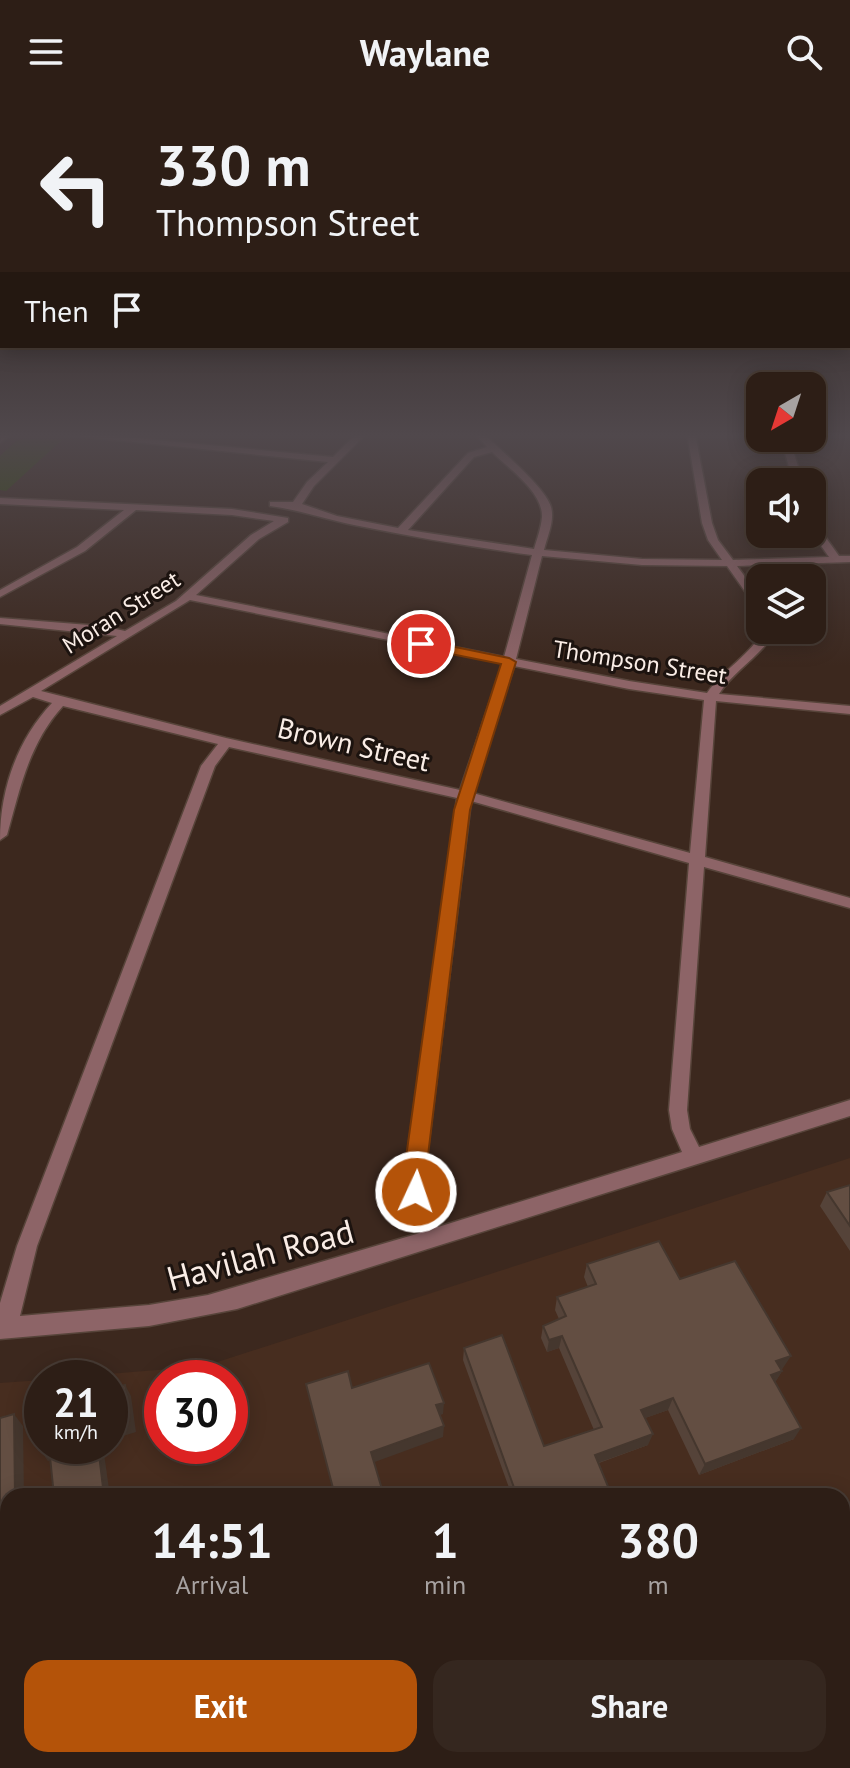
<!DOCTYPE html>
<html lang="en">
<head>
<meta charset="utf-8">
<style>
  body { margin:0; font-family:"PT Sans",sans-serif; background:#35271f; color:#f1f3f6; height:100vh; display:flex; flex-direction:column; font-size:30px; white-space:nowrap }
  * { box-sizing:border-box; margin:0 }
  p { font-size:26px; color:#a7a2a1 }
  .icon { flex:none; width:44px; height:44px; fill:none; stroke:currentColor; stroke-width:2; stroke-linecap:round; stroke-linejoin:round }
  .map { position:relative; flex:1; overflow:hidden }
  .details { position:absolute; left:0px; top:1384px; width:850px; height:280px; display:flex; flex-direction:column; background:#2d1e16; border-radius:24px 24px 0 0; box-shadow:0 4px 20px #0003,0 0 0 2px #483c35 }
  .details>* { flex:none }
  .hud { position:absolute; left:0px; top:0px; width:850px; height:244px; box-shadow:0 4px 20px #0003,0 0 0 2px #483c35; background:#2d1e16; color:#f1f3f6; overflow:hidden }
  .needle { width:52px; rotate:219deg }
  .buttons { position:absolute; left:746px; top:268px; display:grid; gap:16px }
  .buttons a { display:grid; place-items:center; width:80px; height:80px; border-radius:16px; background:#2d1e16; box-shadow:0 4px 20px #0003,0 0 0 2px #483c35; font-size:40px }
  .speed { position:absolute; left:24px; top:1256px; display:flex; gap:16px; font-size:40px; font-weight:700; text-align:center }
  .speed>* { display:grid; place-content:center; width:104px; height:104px; border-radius:50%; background:#2d1e16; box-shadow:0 4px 20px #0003,0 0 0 2px #483c35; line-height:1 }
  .speed small { font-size:20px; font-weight:400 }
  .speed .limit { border:12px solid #d22; background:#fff; color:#111 }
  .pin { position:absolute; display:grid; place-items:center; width:68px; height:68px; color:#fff; margin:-34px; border:4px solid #fff; border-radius:50%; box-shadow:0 2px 8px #0007 }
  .me { position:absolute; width:88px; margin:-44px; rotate:3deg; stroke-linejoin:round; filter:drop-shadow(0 0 6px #0008) }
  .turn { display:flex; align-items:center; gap:28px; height:168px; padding:0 24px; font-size:36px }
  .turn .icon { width:104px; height:104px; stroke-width:2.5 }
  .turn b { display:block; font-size:56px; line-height:68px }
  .then { display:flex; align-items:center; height:76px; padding:0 24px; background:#0003; gap:16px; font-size:30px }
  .eta { display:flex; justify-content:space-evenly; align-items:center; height:136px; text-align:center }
  .eta b { font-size:48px; font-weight:600; line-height:56px }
  .cta { display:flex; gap:16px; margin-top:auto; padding:16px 24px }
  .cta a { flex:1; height:92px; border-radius:24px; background:#b45309; color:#fff; font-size:32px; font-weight:600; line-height:92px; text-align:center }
  .cta a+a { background:#35271f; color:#f1f3f6 }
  header { display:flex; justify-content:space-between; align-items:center; height:104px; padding:0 24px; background:#2d1e16; font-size:36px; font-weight:600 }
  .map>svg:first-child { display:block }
  .built { fill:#472d1f; fill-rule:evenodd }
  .green { fill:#2b4705 }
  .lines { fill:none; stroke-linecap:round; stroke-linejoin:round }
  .stream { stroke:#4f5858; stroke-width:8 }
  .minor-casing { stroke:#57443a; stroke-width:3 }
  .minor { fill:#8d6467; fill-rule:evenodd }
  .wall { fill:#554339 }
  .shaded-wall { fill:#45372e }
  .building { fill:#634e42; stroke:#45372e; stroke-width:2 }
  .route { fill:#b45309; stroke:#753606; stroke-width:2 }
  .labels { text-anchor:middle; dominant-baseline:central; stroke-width:6; stroke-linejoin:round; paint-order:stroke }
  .far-street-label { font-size:24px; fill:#faede6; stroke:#1c130f }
  .street-label { font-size:28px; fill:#faede6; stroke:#1c130f }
  .near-street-label { font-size:34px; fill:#faede6; stroke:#1c130f }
</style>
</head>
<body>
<header><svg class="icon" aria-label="menu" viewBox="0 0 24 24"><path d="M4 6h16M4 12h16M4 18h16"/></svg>Waylane<svg class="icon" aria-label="search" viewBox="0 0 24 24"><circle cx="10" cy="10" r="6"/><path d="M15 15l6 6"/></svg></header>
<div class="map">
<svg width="850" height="1664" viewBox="0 0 850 1664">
  <rect width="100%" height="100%" fill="#3c281e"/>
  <g class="built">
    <path d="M850 1054V1460L842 1459V1392H8V1656H167L159 1664H0V1279L42 1276V1342H110V1274H60L205 1262ZM162 1274H230V1342H162Z"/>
    <polygon points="842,1598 850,1599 850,1664 433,1664 449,1656 842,1656"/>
  </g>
  <g class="green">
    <polygon points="25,335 62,336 6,387 0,386 0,352 16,337"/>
    <polygon points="842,1459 850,1460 850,1599 842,1598"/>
    <polygon points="167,1656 449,1656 433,1664 159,1664"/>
  </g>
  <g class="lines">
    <g class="stream">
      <polyline points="842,1504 850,1504"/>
      <polyline points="282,1664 292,1656"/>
    </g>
    <defs>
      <g id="minor">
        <polygon points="2,329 12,329 0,339"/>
        <path d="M46 329H83L333 353 357 329H367L314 382 302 400 337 412 398 424 468 349 487 343 474 329H483C499 345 546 384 551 403 555 417 547 433 544 446L642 455 722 456 708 436 702 419 687 329H695L712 419 718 436 733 456 829 453 812 429V419L816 420 839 452H850V458L737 462 760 493V504L756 503 727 462 642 461 542 452 516 555 629 577 707 589C724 565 750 551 764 526H776C762 552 735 565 719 590L850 602V610L716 597 705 753 850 794V804L704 763 687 1006 690 1025 699 1043 850 996V1012L237 1205 149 1222 0 1235V1199L17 1142 201 662 218 640 63 602C29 639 20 685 7 731L0 736C0 686 17 636 52 599L33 593 0 611V602L117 532 0 520V514L102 522 125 527 176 497 251 431 274 417 232 411 136 406 85 447 0 493V486L77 443 124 406 0 400V394L232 405 288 414V418L259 435 196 491 504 553 532 451C472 443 413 433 354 421 325 415 299 406 270 402V398H293L307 378 328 358ZM492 348C508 364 543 388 542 413 541 424 537 435 534 445L408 426 474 353ZM190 496 503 559 460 686 226 634 41 587ZM514 562 629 585 704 596 690 749 473 689ZM229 643 457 694 405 1068 406 1088 420 1129 208 1191 149 1201 20 1212 37 1142 215 662ZM471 697 689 759 669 1006 672 1025 682 1048 438 1123 426 1088 425 1068Z"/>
        <polygon points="781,334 789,334 803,378 793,378"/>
      </g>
    </defs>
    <use href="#minor" class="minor-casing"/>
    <use href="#minor" class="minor"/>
  </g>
  <g class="wall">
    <polygon points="850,1081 850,1147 820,1102 827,1088"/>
    <polygon points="587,1160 680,1175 783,1264 781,1265 782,1267 775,1278 794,1335 699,1371 668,1306 645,1314 648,1341 599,1359 612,1392 512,1392 463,1256 464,1244 544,1342 594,1326 559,1244 547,1248 541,1234 543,1222 559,1215 555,1206 557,1193 588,1183 584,1173"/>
    <polygon points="649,1656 816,1656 817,1664 649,1664"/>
  </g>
  <g class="shaded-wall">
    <polygon points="562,1232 559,1244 547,1248 549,1236"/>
    <polygon points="791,1252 783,1264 769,1269 776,1257"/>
    <polygon points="782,1267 775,1279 771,1271"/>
    <polygon points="125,1281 131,1292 136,1328 110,1336 110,1323"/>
    <polygon points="673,1294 668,1306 637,1317 641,1306"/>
    <polygon points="444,1299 443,1310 436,1313 436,1301"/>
    <polygon points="14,1310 23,1322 24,1392 15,1392"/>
    <polygon points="444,1322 443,1333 372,1359 371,1348"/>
    <polygon points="801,1324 794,1335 699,1371 705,1360"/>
    <polygon points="653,1330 648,1341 592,1361 595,1351"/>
    <polygon points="98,1342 103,1342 110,1392 104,1392"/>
    <polygon points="49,1343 57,1354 48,1357 40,1346"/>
    <polygon points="8,1398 8,1411 0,1413 0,1400"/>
  </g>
  <g class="building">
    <polygon points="850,1081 850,1122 827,1088"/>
    <polygon points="659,1137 680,1175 735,1157 791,1252 776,1257 782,1267 771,1271 801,1324 705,1360 673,1294 641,1306 653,1330 595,1351 612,1392 517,1392 464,1244 502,1231 544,1342 602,1323 562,1232 549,1236 543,1222 566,1212 557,1193 596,1180 587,1160"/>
    <polygon points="429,1259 444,1299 436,1301 444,1322 371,1348 384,1392 335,1392 306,1280 348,1267 352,1284"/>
    <polygon points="125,1281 130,1316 110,1323 110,1285"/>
    <polygon points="42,1308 42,1342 98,1342 104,1392 54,1392 49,1343 40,1346 37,1309"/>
    <polygon points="14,1310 15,1392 8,1392 8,1398 0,1400 0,1314"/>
    <polygon points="655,1656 816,1656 817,1664 655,1664"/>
  </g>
  <linearGradient id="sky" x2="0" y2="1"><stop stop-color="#211610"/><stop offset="0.59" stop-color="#50484c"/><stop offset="1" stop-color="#50484c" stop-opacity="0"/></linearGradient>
  <rect width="850" height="562" fill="url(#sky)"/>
  <polygon class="route" points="421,536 509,554 516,558 470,706 426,1068 427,1088 424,1095 416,1098 408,1095 404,1068 454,706 501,560 416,543 416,537"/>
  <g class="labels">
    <g class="far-street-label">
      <text transform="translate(121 508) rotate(-32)">Moran Street</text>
      <text transform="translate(640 558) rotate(9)">Thompson Street</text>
    </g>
    <g class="street-label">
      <text transform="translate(354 640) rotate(13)">Brown Street</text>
    </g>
    <g class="near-street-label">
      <text transform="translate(260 1150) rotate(-15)">Havilah Road</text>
    </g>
  </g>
</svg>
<div class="buttons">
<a><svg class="needle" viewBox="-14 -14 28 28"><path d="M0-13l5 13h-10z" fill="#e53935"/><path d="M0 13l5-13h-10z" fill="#a7a2a1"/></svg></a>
<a><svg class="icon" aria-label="sound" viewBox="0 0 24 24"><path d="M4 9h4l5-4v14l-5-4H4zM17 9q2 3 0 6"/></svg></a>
<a><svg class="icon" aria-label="layers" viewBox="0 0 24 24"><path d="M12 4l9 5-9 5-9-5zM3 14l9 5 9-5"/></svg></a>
</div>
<div class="speed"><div>21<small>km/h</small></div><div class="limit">30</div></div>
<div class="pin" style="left:421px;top:540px;background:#d93025"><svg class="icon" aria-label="arrive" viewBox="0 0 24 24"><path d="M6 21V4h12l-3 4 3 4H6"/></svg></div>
<svg class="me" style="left:416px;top:1088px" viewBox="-20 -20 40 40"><circle r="17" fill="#b45309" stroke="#fff" stroke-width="3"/><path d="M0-11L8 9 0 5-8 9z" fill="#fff"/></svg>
<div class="hud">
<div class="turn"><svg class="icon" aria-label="left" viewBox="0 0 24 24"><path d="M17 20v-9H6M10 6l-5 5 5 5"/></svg><div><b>330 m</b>Thompson Street</div></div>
<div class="then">Then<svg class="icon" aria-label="arrive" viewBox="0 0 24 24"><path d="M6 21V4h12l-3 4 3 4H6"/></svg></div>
</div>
<section class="details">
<div class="eta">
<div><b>14:51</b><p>Arrival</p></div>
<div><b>1</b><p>min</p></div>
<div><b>380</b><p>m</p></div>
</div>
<div class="cta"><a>Exit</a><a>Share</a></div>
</section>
</div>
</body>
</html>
